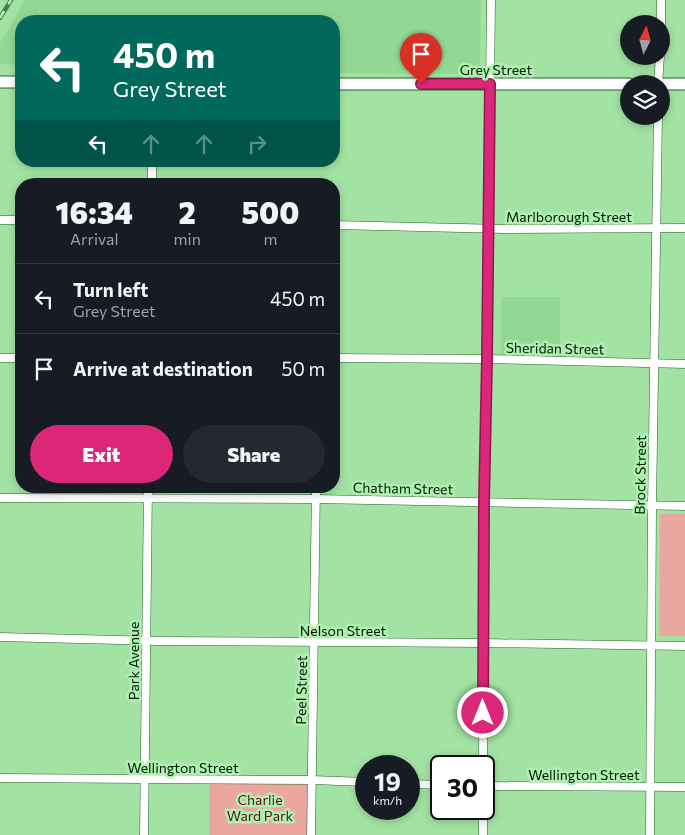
<!DOCTYPE html>
<html lang="en">
<head>
<meta charset="utf-8">
<style>
  body { margin:0; font-family:Commissioner,sans-serif; background:#242831; color:#f1f3f6; height:100vh; display:flex; flex-direction:column; font-size:19px; white-space:nowrap }
  * { box-sizing:border-box; margin:0 }
  p { font-size:16px; color:#9ea1a6 }
  .icon { flex:none; width:28px; height:28px; fill:none; stroke:currentColor; stroke-width:2; stroke-linecap:round; stroke-linejoin:round }
  .map { position:relative; flex:1; overflow:hidden }
  .drawer { position:absolute; left:15px; top:178px; width:325px; height:315px; display:flex; flex-direction:column; background:#171b24; border-radius:20px; box-shadow:0 2px 8px #0003 }
  .drawer>* { flex:none }
  .guide { position:absolute; left:15px; top:15px; width:325px; height:152px; border-radius:20px; box-shadow:0 2px 8px #0003; background:#00695c; color:#fff; overflow:hidden }
  .needle { width:32px; rotate:6deg }
  .controls { position:absolute; left:620px; top:15px; display:grid; gap:10px }
  .controls a { display:grid; place-items:center; width:50px; height:50px; border-radius:50%; background:#171b24; box-shadow:0 2px 8px #0003; font-size:25px }
  .speed { position:absolute; left:355px; top:755px; display:flex; gap:10px; font-size:25px; font-weight:700; text-align:center }
  .speed>* { display:grid; place-content:center; width:65px; height:65px; border-radius:50%; background:#171b24; box-shadow:0 2px 8px #0003; line-height:1 }
  .speed small { font-size:12px; font-weight:400 }
  .speed .limit { border:2px solid #111; border-radius:8px; background:#fff; color:#111 }
  .pin { position:absolute; display:grid; place-items:center; width:42px; height:42px; color:#fff; margin:-51px -21px; border-radius:50% 50% 50% 0; rotate:-45deg; box-shadow:0 0 5px #0007 }
  .pin .icon { rotate:45deg }
  .me { position:absolute; width:55px; margin:-28px; rotate:0deg; stroke-linejoin:round; filter:drop-shadow(0 0 4px #0008) }
  .turn { display:flex; align-items:center; gap:18px; height:105px; padding:0 15px; font-size:22px }
  .turn .icon { width:65px; height:65px; stroke-width:2.5 }
  .turn b { display:block; font-size:35px; line-height:42px }
  .lanes { display:flex; align-items:center; height:48px; padding:0 15px; background:#0003; justify-content:center; gap:25px; direction:ltr }
  .lanes .off { opacity:.35 }
  .eta { display:flex; justify-content:space-evenly; align-items:center; height:85px; text-align:center }
  .eta b { font-size:30px; font-weight:800; line-height:35px }
  .button { display:flex; gap:10px; margin-top:auto; padding:10px 15px }
  .button a { flex:1; height:58px; border-radius:30px; background:#db2777; color:#fff; font-size:20px; font-weight:800; line-height:58px; text-align:center }
  .button a+a { background:#242831; color:#f1f3f6 }
  ul { padding:0; list-style:none }
  li { display:flex; align-items:center; gap:15px; height:70px; padding:0 15px; border-top:1px solid #363941 }
  li div { flex:1 }
  li b { display:block; font-size:19px }
  li em { font-style:normal }
  .map>svg:first-child { display:block }
  .built { fill:#92d894 }
  .green { fill:#eba6a0 }
  .lines { fill:none; stroke-linecap:round; stroke-linejoin:round }
  .street-casing { stroke:#246229; stroke-width:9 }
  .secondary-casing { stroke:#246229; stroke-width:13 }
  .street { stroke:#fff; stroke-width:8 }
  .secondary { stroke:#fff; stroke-width:11 }
  .rail-casing { stroke:#4c774e; stroke-width:4.5 }
  .rail { stroke:#aff0b0; stroke-width:2.5; stroke-dasharray:8; stroke-linecap:butt }
  .route-casing { stroke:#8e194d; stroke-width:12 }
  .route { stroke:#db2777; stroke-width:9 }
  .labels { text-anchor:middle; dominant-baseline:central; stroke-width:5; stroke-linejoin:round; paint-order:stroke }
  .street-label { font-size:14px; fill:#011803; stroke:#aff0b0 }
  .park-label { font-size:14px; fill:#611113; stroke:#aff0b0 }
</style>
</head>
<body>
<div class="map">
<svg width="685" height="835" viewBox="0 0 685 835">
  <rect width="100%" height="100%" fill="#a2e3a3"/>
  <g class="built">
    <polygon points="25,0 481,0 480,74 334,73 334,21 21,21 21,65 0,64 0,43"/>
    <rect x="501" y="297" width="59" height="58"/>
  </g>
  <g class="green">
    <polygon points="660,514 685,514 685,636 659,636"/>
    <polygon points="209,780 312,780 311,835 209,835"/>
  </g>
  <g class="lines">
    <defs>
      <g id="street">
        <polyline points="661,24 661,1"/>
        <polyline points="658,84 660,56"/>
        <polyline points="152,184 152,161"/>
        <polyline points="0,220 21,220"/>
        <polyline points="334,225 504,229 685,228"/>
        <polyline points="0,358 21,358"/>
        <polyline points="334,358 487,359 685,364"/>
        <polyline points="0,498 316,499 685,506"/>
        <polyline points="0,637 158,641 484,643 685,646"/>
        <polyline points="483,766 484,502 487,359 491,0"/>
        <polyline points="0,778 312,780 366,782"/>
        <polyline points="409,784 441,785"/>
        <polyline points="484,786 685,787"/>
        <polyline points="144,835 148,486"/>
        <polyline points="311,835 316,486"/>
        <polyline points="483,835 483,809"/>
        <polyline points="650,835 652,505 658,116"/>
      </g>
      <g id="secondary">
        <polyline points="0,82 21,82"/>
        <polyline points="334,84 629,84"/>
        <polyline points="661,84 685,84"/>
      </g>
    </defs>
    <use href="#street" class="street-casing"/>
    <use href="#secondary" class="secondary-casing"/>
    <use href="#street" class="street"/>
    <use href="#secondary" class="secondary"/>
    <defs>
      <polyline id="rail" points="0,18 11,0"/>
    </defs>
    <use href="#rail" class="rail-casing"/>
    <use href="#rail" class="rail"/>
  </g>
  <g class="lines">
    <defs>
      <polyline id="route" points="421,84 490,84 487,359 484,502 483,713"/>
    </defs>
    <use href="#route" class="route-casing"/>
    <use href="#route" class="route"/>
  </g>
  <g class="labels">
    <g class="street-label">
      <text x="496" y="69">Grey Street</text>
      <text x="569" y="216">Marlborough Street</text>
      <text transform="translate(555 348) rotate(1)">Sheridan Street</text>
      <text transform="translate(640 475) rotate(-89)">Brock Street</text>
      <text transform="translate(403 488) rotate(1)">Chatham Street</text>
      <text x="343" y="630">Nelson Street</text>
      <text transform="translate(133 661) rotate(-90)">Park Avenue</text>
      <text transform="translate(301 690) rotate(-89)">Peel Street</text>
      <text x="183" y="767">Wellington Street</text>
      <text x="584" y="774">Wellington Street</text>
    </g>
    <g class="park-label">
      <text x="260" y="799">Charlie<tspan x="260" dy="16">Ward Park</tspan></text>
    </g>
  </g>
</svg>
<div class="controls">
<a><svg class="needle" viewBox="-14 -14 28 28"><path d="M0-13l5 13h-10z" fill="#e53935"/><path d="M0 13l5-13h-10z" fill="#9ea1a6"/></svg></a>
<a><svg class="icon" aria-label="layers" viewBox="0 0 24 24"><path d="M12 4l9 5-9 5-9-5zM3 14l9 5 9-5"/></svg></a>
</div>
<div class="speed"><div>19<small>km/h</small></div><div class="limit">30</div></div>
<div class="pin" style="left:421px;top:84px;background:#d93025"><svg class="icon" aria-label="arrive" viewBox="0 0 24 24"><path d="M6 21V4h12l-3 4 3 4H6"/></svg></div>
<svg class="me" style="left:483px;top:713px" viewBox="-20 -20 40 40"><circle r="17" fill="#db2777" stroke="#fff" stroke-width="3"/><path d="M0-11L8 9 0 5-8 9z" fill="#fff"/></svg>
<div class="guide">
<div class="turn"><svg class="icon" aria-label="left" viewBox="0 0 24 24"><path d="M17 20v-9H6M10 6l-5 5 5 5"/></svg><div><b>450 m</b>Grey Street</div></div>
<div class="lanes"><svg class="icon" aria-label="left" viewBox="0 0 24 24"><path d="M17 20v-9H6M10 6l-5 5 5 5"/></svg><svg class="icon off" aria-label="ahead" viewBox="0 0 24 24"><path d="M12 20V5M6 11l6-6 6 6"/></svg><svg class="icon off" aria-label="ahead" viewBox="0 0 24 24"><path d="M12 20V5M6 11l6-6 6 6"/></svg><svg class="icon off" aria-label="right" viewBox="0 0 24 24"><path d="M7 20v-9h11M14 6l5 5-5 5"/></svg></div>
</div>
<section class="drawer">
<div class="eta">
<div><b>16:34</b><p>Arrival</p></div>
<div><b>2</b><p>min</p></div>
<div><b>500</b><p>m</p></div>
</div>
<ul>
<li><svg class="icon" aria-label="left" viewBox="0 0 24 24"><path d="M17 20v-9H6M10 6l-5 5 5 5"/></svg><div><b>Turn left</b><p>Grey Street</p></div><em>450 m</em></li>
<li><svg class="icon" aria-label="arrive" viewBox="0 0 24 24"><path d="M6 21V4h12l-3 4 3 4H6"/></svg><div><b>Arrive at destination</b></div><em>50 m</em></li>
</ul>
<div class="button"><a>Exit</a><a>Share</a></div>
</section>
</div>
</body>
</html>
